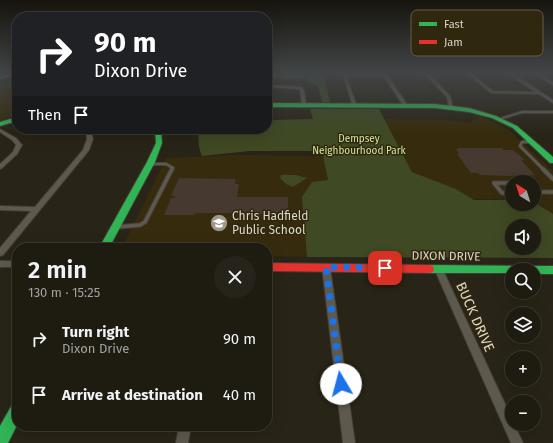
<!DOCTYPE html>
<html lang="en">
<head>
<meta charset="utf-8">
<style>
  body { margin:0; font-family:"Fira Sans",sans-serif; background:#26241a; color:#f1f3f6; height:100vh; display:flex; flex-direction:column; font-size:15px; white-space:nowrap }
  * { box-sizing:border-box; margin:0 }
  p { font-size:13px; color:#a1a19f }
  .icon { flex:none; width:22px; height:22px; fill:none; stroke:currentColor; stroke-width:2; stroke-linecap:round; stroke-linejoin:round }
  .map { position:relative; flex:1; overflow:hidden }
  .sheet { position:absolute; left:12px; top:243px; width:260px; height:188px; display:flex; flex-direction:column; background:#1e1b11; border-radius:16px; box-shadow:0 4px 16px #0002,0 0 0 1px #3c3931 }
  .sheet>* { flex:none }
  .guide { position:absolute; left:12px; top:12px; width:260px; height:122px; border-radius:16px; box-shadow:0 4px 16px #0002,0 0 0 1px #3c3931; background:#202124; color:#fff; overflow:hidden }
  .needle { width:26px; rotate:322deg }
  .fabs { position:absolute; left:505px; top:175px; display:grid; gap:8px }
  .fabs a { display:grid; place-items:center; width:36px; height:36px; border-radius:50%; background:#1e1b11; box-shadow:0 4px 16px #0002,0 0 0 1px #3c3931; font-size:20px }
  .pin { position:absolute; display:grid; place-items:center; width:34px; height:34px; color:#fff; margin:-17px; border-radius:8px; box-shadow:0 2px 6px #0006 }
  .me { position:absolute; width:44px; margin:-22px; rotate:352deg; stroke-linejoin:round; filter:drop-shadow(0 0 3px #0008) }
  .turn { display:flex; align-items:center; gap:14px; height:84px; padding:0 16px; font-size:18px }
  .turn .icon { width:52px; height:52px; stroke-width:2.5 }
  .turn b { display:block; font-size:28px; line-height:34px }
  .then { display:flex; align-items:center; height:38px; padding:0 16px; background:#0003; gap:8px; font-size:15px }
  .round { display:grid; place-items:center; flex:none; width:42px; height:42px; border-radius:21px; background:#26241a }
  .overview { display:flex; align-items:center; justify-content:space-between; height:68px; padding:0 16px }
  h1 { font-size:24px; font-weight:600; line-height:30px }
  ul { padding:0; list-style:none }
  li { display:flex; align-items:center; gap:12px; height:56px; padding:0 16px }
  li div { flex:1 }
  li b { display:block; font-size:15px }
  li em { font-style:normal }
  .map>svg:first-child { display:block }
  .built { fill:#362b0d }
  .green { fill:#3f4923; fill-rule:evenodd }
  .building { fill:#453930 }
  .lines { fill:none; stroke-linecap:round; stroke-linejoin:round }
  .lane-far1-casing { stroke:#423d34; stroke-width:4 }
  .lane-casing { stroke:#423d34; stroke-width:5.5 }
  .street-casing { stroke:#423d34; stroke-width:2 }
  .fast-casing { stroke:#423d34; stroke-width:2 }
  .jam-casing { stroke:#423d34; stroke-width:2 }
  .lane-far1 { stroke:#5d594f; stroke-width:2.5 }
  .lane { stroke:#5d594f; stroke-width:3.5 }
  .street { fill:#5d594f; fill-rule:evenodd }
  .fast { fill:#30b455; fill-rule:evenodd }
  .jam { fill:#e5322d; fill-rule:evenodd }
  .route { stroke:#1a73e8; stroke-width:7; stroke-dasharray:0 12.6 }
  .labels { text-anchor:middle; dominant-baseline:central; stroke-width:3; stroke-linejoin:round; paint-order:stroke }
  .far-park-label { font-size:10px; fill:#d1e89b; stroke:#30270f }
  .poi-label { font-size:12px; fill:#dcd7c8; stroke:#30270f; text-anchor:start }
  .street-label { font-size:12px; fill:#dcd7c8; stroke:#30270f }
  .near-street-label { font-size:14px; fill:#dcd7c8; stroke:#30270f }
  .key { fill:#30270f; stroke:#645c46; stroke-width:1 }
  .key-label { font-size:11px; fill:#dcd7c8 }
</style>
</head>
<body>
<div class="map">
<svg width="553" height="443" viewBox="0 0 553 443">
  <rect width="100%" height="100%" fill="#282417"/>
  <g class="built">
    <polygon points="17,79 17,115 0,120 0,84"/>
    <polygon points="480,116 509,130 553,171 553,217 534,199 534,182 512,182 512,199 471,199 456,189 412,172 384,119 446,120 469,123"/>
    <polygon points="233,155 323,156 328,180 302,197 307,257 267,256 267,248 122,248 166,158"/>
  </g>
  <g class="green">
    <polygon points="267,72 308,72 303,79 267,78"/>
    <polygon points="308,76 324,76 330,102 322,102 318,86 305,81"/>
    <path d="M310 109H379L412 172 456 189 474 200H512V204H534V202L553 214V258L307 257 302 197 312 182 328 180 323 156 325 151H250L202 156C198 147 198 139 199 129H267V120L313 119ZM512 226H534V248H512Z"/>
    <polygon points="281,175 296,175 307,178 293,187 286,184 280,178"/>
  </g>
  <g class="building">
    <polygon points="460,148 502,148 503,150 513,150 525,160 521,160 535,175 508,176 480,175 478,173 471,173 457,154 459,154 456,149"/>
    <polygon points="179,178 236,179 235,184 239,184 237,197 288,197 288,214 245,214 245,212 236,212 236,213 195,213 195,215 164,215 171,198 174,198 175,196 171,196"/>
  </g>
  <g class="lines">
    <defs>
      <g id="lane-far1">
        <polyline points="532,142 522,142 520,146 544,170"/>
        <polyline points="151,164 166,164 173,168 172,170"/>
      </g>
      <g id="lane">
        <polyline points="543,169 553,179"/>
        <polyline points="512,183 494,183 502,193 512,192"/>
        <polyline points="534,192 553,192"/>
        <polyline points="117,227 140,225 145,222 172,169"/>
      </g>
      <g id="street">
        <polygon points="381,72 386,73 408,106 408,107 404,107 383,75 346,76 357,106 353,107 343,74 382,73"/>
        <polygon points="423,72 427,72 450,96 453,108 449,107 447,97"/>
        <polygon points="465,72 469,72 493,91 535,92 506,72 511,72 553,100 553,103 539,94 491,93"/>
        <polygon points="532,72 537,72 553,82 553,85"/>
        <polygon points="267,85 301,87 304,90 306,105 304,106 302,105 300,90 299,89 267,87"/>
        <polygon points="522,111 553,111 553,113 522,113 499,120 497,119"/>
        <polygon points="0,129 16,138 22,145 17,154 2,168 0,169 0,164 13,152 16,145 12,140 0,132"/>
        <polygon points="86,129 90,129 93,139 89,150 3,255 0,256 0,248 31,211 0,210 0,206 35,207 83,150 87,139"/>
        <rect x="0" y="261" width="17" height="6"/>
        <polygon points="326,264 329,265 330,267 355,443 343,443 322,267 323,265"/>
        <polygon points="438,265 441,266 442,268 512,419 512,424 514,424 523,443 511,443 434,268 435,266"/>
        <polygon points="179,426 191,426 188,443 176,443"/>
      </g>
      <g id="fast">
        <polygon points="17,72 17,74 0,79 0,77"/>
        <polygon points="267,103 435,104 469,108 496,116 517,126 553,157 553,163 550,163 513,128 492,118 469,112 435,108 267,107"/>
        <polygon points="17,117 17,121 0,126 0,122"/>
        <polygon points="155,129 161,129 162,143 155,162 109,248 99,248 147,162 156,143"/>
        <polygon points="429,265 553,266 553,274 534,274 534,270 512,270 512,273 429,273 425,272 424,269 425,266"/>
        <polygon points="17,403 17,425 8,443 0,443 0,426 12,405"/>
      </g>
      <polygon id="jam" points="267,263 429,265 433,266 434,269 433,272 429,273 267,271"/>
    </defs>
    <use href="#lane-far1" class="lane-far1-casing"/>
    <use href="#lane" class="lane-casing"/>
    <use href="#street" class="street-casing"/>
    <use href="#fast" class="fast-casing"/>
    <use href="#jam" class="jam-casing"/>
    <use href="#lane-far1" class="lane-far1"/>
    <use href="#lane" class="lane"/>
    <use href="#street" class="street"/>
    <use href="#fast" class="fast"/>
    <use href="#jam" class="jam"/>
  </g>
  <linearGradient id="sky" x2="0" y2="1"><stop stop-color="#16140d"/><stop offset="0.54" stop-color="#424547"/><stop offset="1" stop-color="#424547" stop-opacity="0"/></linearGradient>
  <rect width="553" height="134" fill="url(#sky)"/>
  <g class="lines">
    <polyline class="route" points="341,384 326,267 385,268"/>
  </g>
  <defs>
    <symbol id="school-disc" viewBox="-11 -11 22 22"><circle r="9.5" fill="#9d988a" stroke="#30270f"/><path d="M0-5L7-2L0 1L-7-2ZM-4 1L0 2.5L4 1V4Q0 6-4 4Z" fill="#fff"/></symbol>
  </defs>
  <g fill-rule="evenodd">
    <use href="#school-disc" x="209" y="213" width="20" height="20"/>
  </g>
  <g class="labels">
    <g class="far-park-label">
      <text x="359" y="139">Dempsey<tspan x="359" dy="12">Neighbourhood Park</tspan></text>
    </g>
    <g class="poi-label">
      <text x="232" y="216">Chris Hadfield<tspan x="232" dy="14">Public School</tspan></text>
    </g>
    <g class="street-label">
      <text transform="translate(446 256) rotate(1)">DIXON DRIVE</text>
    </g>
    <g class="near-street-label">
      <text transform="translate(475 317) rotate(66)">BUCK DRIVE</text>
    </g>
  </g>
  <rect x="411" y="10" width="132" height="46" rx="6" class="key"/>
  <rect x="419" y="22" width="18" height="4" fill="#30b455"/>
  <rect x="419" y="40" width="18" height="4" fill="#e5322d"/>
  <g class="key-label">
    <text x="444" y="28">Fast</text>
    <text x="444" y="46">Jam</text>
  </g>
</svg>
<div class="fabs">
<a><svg class="needle" viewBox="-14 -14 28 28"><path d="M0-13l5 13h-10z" fill="#e53935"/><path d="M0 13l5-13h-10z" fill="#a1a19f"/></svg></a>
<a><svg class="icon" aria-label="sound" viewBox="0 0 24 24"><path d="M4 9h4l5-4v14l-5-4H4zM17 9q2 3 0 6"/></svg></a>
<a><svg class="icon" aria-label="search" viewBox="0 0 24 24"><circle cx="10" cy="10" r="6"/><path d="M15 15l6 6"/></svg></a>
<a><svg class="icon" aria-label="layers" viewBox="0 0 24 24"><path d="M12 4l9 5-9 5-9-5zM3 14l9 5 9-5"/></svg></a>
<a>+</a>
<a>−</a>
</div>
<div class="pin" style="left:385px;top:268px;background:#d93025"><svg class="icon" aria-label="arrive" viewBox="0 0 24 24"><path d="M6 21V4h12l-3 4 3 4H6"/></svg></div>
<svg class="me" style="left:341px;top:384px" viewBox="-20 -20 40 40"><circle r="19" fill="#fff"/><path d="M0-13L10 11 0 6-10 11z" fill="#1a73e8"/></svg>
<div class="guide">
<div class="turn"><svg class="icon" aria-label="right" viewBox="0 0 24 24"><path d="M7 20v-9h11M14 6l5 5-5 5"/></svg><div><b>90 m</b>Dixon Drive</div></div>
<div class="then">Then<svg class="icon" aria-label="arrive" viewBox="0 0 24 24"><path d="M6 21V4h12l-3 4 3 4H6"/></svg></div>
</div>
<section class="sheet">
<div class="overview"><div><h1>2 min</h1><p>130 m · 15:25</p></div><a class="round"><svg class="icon" aria-label="close" viewBox="0 0 24 24"><path d="M6 6l12 12M18 6L6 18"/></svg></a></div>
<ul>
<li><svg class="icon" aria-label="right" viewBox="0 0 24 24"><path d="M7 20v-9h11M14 6l5 5-5 5"/></svg><div><b>Turn right</b><p>Dixon Drive</p></div><em>90 m</em></li>
<li><svg class="icon" aria-label="arrive" viewBox="0 0 24 24"><path d="M6 21V4h12l-3 4 3 4H6"/></svg><div><b>Arrive at destination</b></div><em>40 m</em></li>
</ul>
</section>
</div>
</body>
</html>
